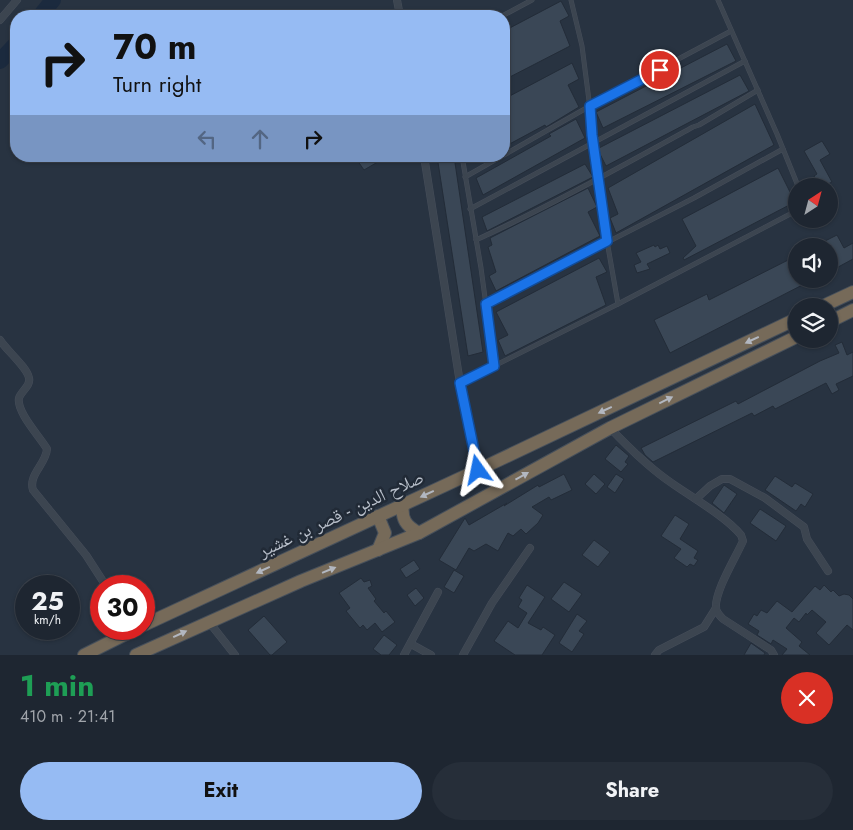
<!DOCTYPE html>
<html lang="en">
<head>
<meta charset="utf-8">
<style>
  body { margin:0; font-family:Jost,"Noto Naskh Arabic",sans-serif; background:#262e39; color:#f1f3f6; height:100vh; display:flex; flex-direction:column; font-size:19px; white-space:nowrap }
  * { box-sizing:border-box; margin:0 }
  p { font-size:16px; color:#a1a5ab }
  .icon { flex:none; width:28px; height:28px; fill:none; stroke:currentColor; stroke-width:2; stroke-linecap:round; stroke-linejoin:round }
  .map { position:relative; height:655px; overflow:hidden }
  .side { display:flex; flex-direction:column; background:#1e2631; flex:1 }
  .side>* { flex:none }
  .banner { position:absolute; left:10px; top:10px; width:500px; height:152px; border-radius:20px; box-shadow:0 1px 4px #0004,0 0 0 1px #3c434d; background:#96bbf3; color:#111; overflow:hidden }
  .needle { width:32px; rotate:36deg }
  .fabs { position:absolute; left:788px; top:178px; display:grid; gap:10px }
  .fabs a { display:grid; place-items:center; width:50px; height:50px; border-radius:50%; background:#1e2631; box-shadow:0 1px 4px #0004,0 0 0 1px #3c434d; font-size:25px }
  .speed { position:absolute; left:15px; top:575px; display:flex; gap:10px; font-size:25px; font-weight:700; text-align:center }
  .speed>* { display:grid; place-content:center; width:65px; height:65px; border-radius:50%; background:#1e2631; box-shadow:0 1px 4px #0004,0 0 0 1px #3c434d; line-height:1 }
  .speed small { font-size:12px; font-weight:400 }
  .speed .limit { border:8px solid #d22; background:#fff; color:#111 }
  .pin { position:absolute; display:grid; place-items:center; width:42px; height:42px; color:#fff; margin:-21px; border:2px solid #fff; border-radius:50%; box-shadow:0 1px 5px #0007 }
  .me { position:absolute; width:55px; margin:-28px; rotate:348deg; stroke-linejoin:round; filter:drop-shadow(0 0 4px #0008) }
  .turn { display:flex; align-items:center; gap:18px; height:105px; padding:0 20px; font-size:22px }
  .turn .icon { width:65px; height:65px; stroke-width:2.5 }
  .turn b { display:block; font-size:35px; line-height:42px }
  .lanes { display:flex; align-items:center; height:48px; padding:0 20px; background:#0003; justify-content:center; gap:25px; direction:ltr }
  .lanes .off { opacity:.35 }
  .round { display:grid; place-items:center; flex:none; width:52px; height:52px; border-radius:26px; background:#262e39 }
  .overview { display:flex; align-items:center; justify-content:space-between; height:85px; padding:0 20px }
  h1 { font-size:30px; font-weight:700; line-height:38px; color:#1e9e55 }
  .primary-button { display:flex; gap:10px; margin-top:auto; padding:10px 20px }
  .primary-button a { flex:1; height:58px; border-radius:30px; background:#96bbf3; color:#111; font-size:20px; font-weight:700; line-height:58px; text-align:center }
  .primary-button a+a { background:#262e39; color:#f1f3f6 }
  .map>svg:first-child { display:block }
  .lines { fill:none; stroke-linecap:round; stroke-linejoin:round }
  .river { stroke:#1b2a3e; stroke-width:16 }
  .building { fill:#3a4756; stroke:#232c38 }
  .lane-casing { stroke:#464e5a; stroke-width:5 }
  .street-casing { stroke:#464e5a; stroke-width:8 }
  .highway-casing { stroke:#47505b; stroke-width:14 }
  .lane { stroke:#3c4550; stroke-width:4 }
  .street { stroke:#3c4550; stroke-width:7 }
  .highway { stroke:#766a59; stroke-width:12 }
  .oneway { fill:#b2b7c0 }
  .route-casing { stroke:#114b97; stroke-width:12 }
  .route { stroke:#1a73e8; stroke-width:9 }
  .labels { text-anchor:middle; dominant-baseline:central; stroke-width:5; stroke-linejoin:round; paint-order:stroke }
  .street-label { font-size:18px; fill:#b9c0cb; stroke:#212a36 }
</style>
</head>
<body>
<div class="map">
<svg width="853" height="655" viewBox="0 0 853 655">
  <rect width="100%" height="100%" fill="#283341"/>
  <g class="lines">
    <g class="river">
      <polyline points="40,16 53,0"/>
      <polyline points="0,61 16,44"/>
    </g>
  </g>
  <g class="building">
    <polygon points="561,1 569,16 560,21 570,46 504,80 504,31"/>
    <polygon points="727,44 736,61 603,128 596,112"/>
    <polygon points="572,63 579,79 568,85 579,107 546,127 545,125 504,147 504,99"/>
    <polygon points="740,75 749,91 606,166 600,154 599,148"/>
    <polygon points="755,104 774,145 616,233 610,218 618,214 608,188"/>
    <polygon points="576,119 585,138 483,195 476,178 551,136 549,134"/>
    <polygon points="822,141 830,154 820,160 832,182 824,186 819,186 814,176 817,174 804,151"/>
    <polygon points="364,156 388,156 364,170 357,160"/>
    <polygon points="437,156 454,156 483,352 468,356"/>
    <polygon points="585,164 593,177 487,231 482,217"/>
    <polygon points="778,168 795,202 684,260 683,258 696,246 682,219"/>
    <polygon points="588,188 597,207 588,212 600,236 496,291 489,276 496,272 488,247 492,245 490,238"/>
    <polygon points="837,235 844,248 853,243 853,259 829,272 829,246 815,246"/>
    <polygon points="654,245 655,247 658,245 660,249 667,246 670,253 647,264 650,269 637,273 634,265 641,262 636,253"/>
    <polygon points="796,256 796,279 814,279 670,353 654,320 707,294 709,300"/>
    <polygon points="599,258 607,272 596,277 606,305 505,356 498,340 508,335 496,312"/>
    <polygon points="842,342 847,355 853,352 853,376 836,384 839,390 832,394 826,383 775,409 773,406 754,416 752,413 653,462 645,455 641,448 736,401 738,404 820,361 839,353 835,345"/>
    <polygon points="616,445 629,456 625,462 628,464 621,472 605,459"/>
    <polygon points="564,474 572,490 551,500 549,497 532,507 543,515 538,523 526,534 521,529 513,536 508,533 498,551 486,544 474,551 469,548 456,570 439,560 465,518 469,525 507,503 504,506 538,485 539,487"/>
    <polygon points="594,474 605,484 596,494 585,484"/>
    <polygon points="616,474 624,479 615,493 607,487"/>
    <polygon points="775,476 792,487 795,483 813,494 805,507 801,504 796,511 765,490"/>
    <polygon points="724,485 737,494 724,513 712,503"/>
    <polygon points="760,509 786,526 776,541 750,523"/>
    <polygon points="675,515 689,524 680,539 698,551 694,558 698,560 694,566 690,564 687,567 674,558 681,549 661,536"/>
    <polygon points="594,540 610,552 598,567 582,555"/>
    <polygon points="414,560 420,569 406,578 400,569"/>
    <polygon points="454,570 464,576 454,593 444,587"/>
    <polygon points="361,578 364,582 370,580 372,586 368,588 376,599 374,601 384,613 386,611 395,622 382,632 375,623 367,630 363,625 360,628 346,611 350,608 339,593"/>
    <polygon points="564,582 582,594 569,612 551,599"/>
    <polygon points="527,585 545,597 528,623 541,630 543,627 555,635 542,655 515,655 494,641 508,621 518,628 527,613 518,607 522,600 519,598"/>
    <polygon points="824,585 831,592 833,590 839,596 844,594 849,595 853,599 853,630 847,625 829,645 816,633 826,622 812,610 807,615 806,613 799,622 794,618 786,628 802,642 799,646 810,655 782,655 787,649 773,640 771,644 757,635 759,631 748,624 754,614 757,616 761,610 767,613 777,601 792,612 815,586 820,590"/>
    <polygon points="416,588 424,598 415,606 407,595"/>
    <polygon points="577,614 587,621 579,631 584,634 572,652 559,643"/>
    <polygon points="264,616 287,642 272,655 270,655 248,630"/>
    <polygon points="384,635 397,645 389,655 381,655 373,649"/>
    <polygon points="751,643 765,653 764,655 744,655"/>
  </g>
  <g class="lines">
    <defs>
      <g id="lane">
        <polyline points="718,0 777,134 798,186"/>
        <polyline points="502,16 532,0"/>
        <polyline points="504,155 590,106 731,31"/>
        <polyline points="462,156 481,268 494,365"/>
        <polyline points="465,177 502,156"/>
        <polyline points="470,209 745,61"/>
        <path d="M476 240C550 206 622 166 693 127L699 125 758 90"/>
        <polyline points="486,304 694,198 783,149"/>
        <polyline points="618,304 796,211"/>
        <polyline points="460,383 618,304 607,241 582,46 571,0"/>
      </g>
      <g id="street">
        <polyline points="397,0 400,16"/>
        <polyline points="0,20 17,0"/>
        <polyline points="424,156 460,383 478,470"/>
        <path d="M0 340C7 351 27 367 29 378 31 386 21 391 19 398 16 412 41 438 47 449 46 464 28 475 33 490L86 555 106 586"/>
        <path d="M610 428C629 448 649 468 673 484 693 498 726 517 741 535L743 541C736 557 714 592 716 609 717 613 720 616 723 619L771 650 774 655"/>
        <polyline points="696,499 710,486 722,479 730,479 765,498 804,527 807,539 828,571"/>
        <polyline points="209,622 235,655"/>
        <polyline points="411,644 431,655"/>
        <polyline points="404,655 438,592"/>
        <polyline points="463,655 492,603 530,548"/>
        <polyline points="655,655 659,650 704,627 716,608"/>
      </g>
      <g id="highway">
        <polyline points="823,306 853,292"/>
        <polyline points="829,322 853,310"/>
        <path d="M403 505C401 519 406 526 419 533"/>
        <polyline points="378,550 385,533 378,516"/>
        <polyline points="144,625 478,470 796,319"/>
        <polyline points="84,655 136,629"/>
        <polyline points="136,655 301,581 419,533 610,428 796,337"/>
      </g>
    </defs>
    <use href="#lane" class="lane-casing"/>
    <use href="#street" class="street-casing"/>
    <use href="#highway" class="highway-casing"/>
    <use href="#lane" class="lane"/>
    <use href="#street" class="street"/>
    <use href="#highway" class="highway"/>
  </g>
  <defs><path id="oneway-solid" d="M-6-.8H1V-3.2L6.5 0L1 3.2V.8H-6Z" transform="scale(1.25)"/></defs>
  <g class="oneway">
    <use href="#oneway-solid" transform="translate(752 340) rotate(155)"/>
    <use href="#oneway-solid" transform="translate(666 400) rotate(-26)"/>
    <use href="#oneway-solid" transform="translate(605 410) rotate(155)"/>
    <use href="#oneway-solid" transform="translate(522 476) rotate(-29)"/>
    <use href="#oneway-solid" transform="translate(427 494) rotate(155)"/>
    <use href="#oneway-solid" transform="translate(263 570) rotate(155)"/>
    <use href="#oneway-solid" transform="translate(329 570) rotate(-22)"/>
    <use href="#oneway-solid" transform="translate(180 634) rotate(-25)"/>
  </g>
  <g class="lines">
    <defs>
      <polyline id="route" points="478,470 460,383 494,366 486,304 607,241 592,135 590,106 660,70"/>
    </defs>
    <use href="#route" class="route-casing"/>
    <use href="#route" class="route"/>
  </g>
  <g class="labels">
    <g class="street-label">
      <text transform="translate(341 514) rotate(-25)">صلاح الدين - قصر بن غشير</text>
    </g>
  </g>
</svg>
<div class="fabs">
<a><svg class="needle" viewBox="-14 -14 28 28"><path d="M0-13l5 13h-10z" fill="#e53935"/><path d="M0 13l5-13h-10z" fill="#a1a5ab"/></svg></a>
<a><svg class="icon" aria-label="sound" viewBox="0 0 24 24"><path d="M4 9h4l5-4v14l-5-4H4zM17 9q2 3 0 6"/></svg></a>
<a><svg class="icon" aria-label="layers" viewBox="0 0 24 24"><path d="M12 4l9 5-9 5-9-5zM3 14l9 5 9-5"/></svg></a>
</div>
<div class="speed"><div>25<small>km/h</small></div><div class="limit">30</div></div>
<div class="pin" style="left:660px;top:70px;background:#d93025"><svg class="icon" aria-label="arrive" viewBox="0 0 24 24"><path d="M6 21V4h12l-3 4 3 4H6"/></svg></div>
<svg class="me" style="left:478px;top:470px" viewBox="-20 -20 40 40"><path d="M0-17L14 15 0 8-14 15z" fill="#1a73e8" stroke="#fff" stroke-width="4"/></svg>
<div class="banner">
<div class="turn"><svg class="icon" aria-label="right" viewBox="0 0 24 24"><path d="M7 20v-9h11M14 6l5 5-5 5"/></svg><div><b>70 m</b>Turn right</div></div>
<div class="lanes"><svg class="icon off" aria-label="left" viewBox="0 0 24 24"><path d="M17 20v-9H6M10 6l-5 5 5 5"/></svg><svg class="icon off" aria-label="ahead" viewBox="0 0 24 24"><path d="M12 20V5M6 11l6-6 6 6"/></svg><svg class="icon" aria-label="right" viewBox="0 0 24 24"><path d="M7 20v-9h11M14 6l5 5-5 5"/></svg></div>
</div>
</div>
<section class="side">
<div class="overview"><div><h1>1 min</h1><p>410 m · 21:41</p></div><a class="round" style="background:#d93025;color:#fff"><svg class="icon" aria-label="close" viewBox="0 0 24 24"><path d="M6 6l12 12M18 6L6 18"/></svg></a></div>
<div class="primary-button"><a>Exit</a><a>Share</a></div>
</section>
</body>
</html>
